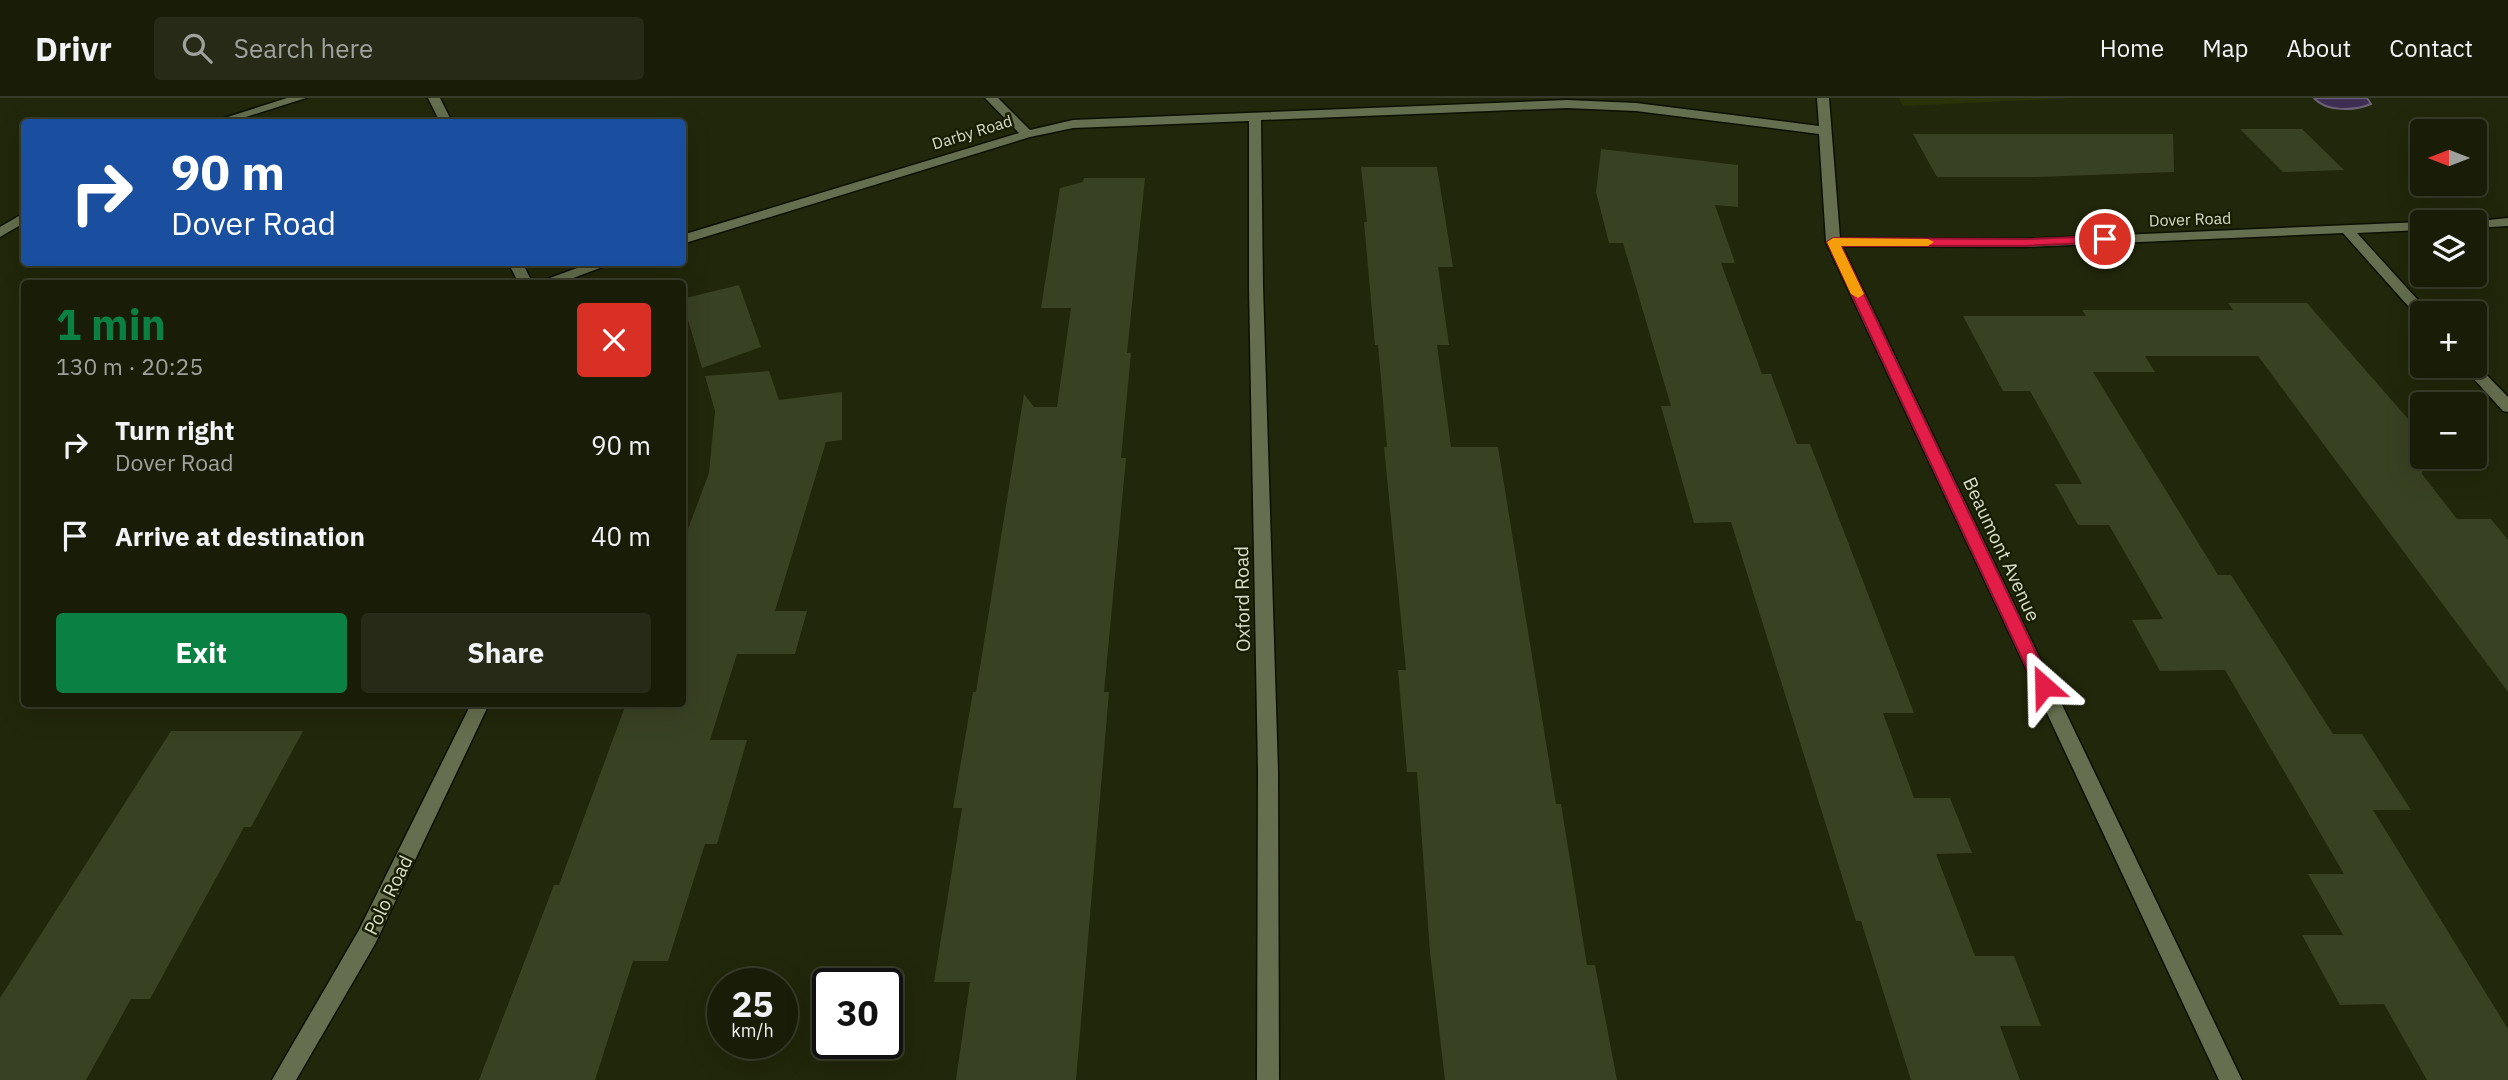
<!DOCTYPE html>
<html lang="en">
<head>
<meta charset="utf-8">
<style>
  body { margin:0; font-family:"IBM Plex Sans",sans-serif; background:#262a16; color:#f1f3f6; height:100vh; display:flex; flex-direction:column; font-size:26px; white-space:nowrap }
  * { box-sizing:border-box; margin:0 }
  p { font-size:23px; color:#9fa29c }
  .icon { flex:none; width:38px; height:38px; fill:none; stroke:currentColor; stroke-width:2; stroke-linecap:round; stroke-linejoin:round }
  .map { position:relative; flex:1; overflow:hidden }
  .sheet { position:absolute; left:21px; top:182px; width:665px; height:427px; display:flex; flex-direction:column; background:#191d08; border-radius:7px; box-shadow:0 7px 28px #0002,0 0 0 2px #373b29 }
  .sheet>* { flex:none }
  .top-card { position:absolute; left:21px; top:21px; width:665px; height:147px; border-radius:7px; box-shadow:0 7px 28px #0002,0 0 0 2px #373b29; background:#1a4fa0; color:#fff; overflow:hidden }
  .needle { width:46px; rotate:270deg }
  .tools { position:absolute; left:2410px; top:21px; display:grid; gap:14px }
  .tools a { display:grid; place-items:center; width:77px; height:77px; border-radius:7px; background:#191d08; box-shadow:0 7px 28px #0002,0 0 0 2px #373b29; font-size:35px }
  .speed { position:absolute; left:707px; top:870px; display:flex; gap:14px; font-size:35px; font-weight:700; text-align:center }
  .speed>* { display:grid; place-content:center; width:91px; height:91px; border-radius:50%; background:#191d08; box-shadow:0 7px 28px #0002,0 0 0 2px #373b29; line-height:1 }
  .speed small { font-size:18px; font-weight:400 }
  .speed .limit { border:4px solid #111; border-radius:10px; background:#fff; color:#111 }
  .pin { position:absolute; display:grid; place-items:center; width:60px; height:60px; color:#fff; margin:-30px; border:4px solid #fff; border-radius:50%; box-shadow:0 2px 7px #0007 }
  .me { position:absolute; width:77px; margin:-38px; rotate:335deg; stroke-linejoin:round; filter:drop-shadow(0 0 5px #0008) }
  .turn { display:flex; align-items:center; gap:24px; height:147px; padding:0 35px; font-size:32px }
  .turn .icon { width:91px; height:91px; stroke-width:2.5 }
  .turn b { display:block; font-size:49px; line-height:60px }
  .round { display:grid; place-items:center; flex:none; width:74px; height:74px; border-radius:7px; background:#262a16 }
  .summary { display:flex; align-items:center; justify-content:space-between; height:119px; padding:0 35px }
  h1 { font-size:42px; font-weight:800; line-height:52px; color:#0b8043 }
  .action { display:flex; gap:14px; margin-top:auto; padding:14px 35px }
  .action a { flex:1; height:80px; border-radius:7px; background:#0b8043; color:#fff; font-size:28px; font-weight:800; line-height:80px; text-align:center }
  .action a+a { background:#262a16; color:#f1f3f6 }
  ul { padding:0; list-style:none }
  li { display:flex; align-items:center; gap:21px; height:91px; padding:0 35px }
  li div { flex:1 }
  li b { display:block; font-size:26px }
  li em { font-style:normal }
  header { display:flex; align-items:center; gap:42px; box-sizing:border-box; height:98px; padding:0 35px; background:#191d08; border-bottom:2px solid #373b29 }
  header strong { font-size:33px }
  nav { display:flex; gap:38px; margin-inline-start:auto; font-size:24px }
  .search { width:490px; height:63px; background:#262a16; display:flex; align-items:center; gap:18px; box-sizing:border-box; padding:0 24px; border-radius:7px; color:#9fa29c; font-size:26px }
  .map>svg:first-child { display:block }
  .green { fill:#2a3306 }
  .water { fill:#3e2e53; stroke:#6d6378; stroke-width:2 }
  .building { fill:#394123 }
  .lines { fill:none; stroke-linecap:round; stroke-linejoin:round }
  .street-casing { stroke:#0b1000; stroke-width:3 }
  .street { fill:#656e4e; fill-rule:evenodd }
  .route { fill:#e11d48; stroke:#92132f; stroke-width:2 }
  .slow { fill:#f59e0b }
  .labels { text-anchor:middle; dominant-baseline:central; stroke-width:5; stroke-linejoin:round; paint-order:stroke }
  .far-street-label { font-size:16px; fill:#dadfcd; stroke:#181e02 }
  .street-label { font-size:19px; fill:#dadfcd; stroke:#181e02 }
</style>
</head>
<body>
<header>
<strong>Drivr</strong>
<div class="search"><svg class="icon" aria-label="search" viewBox="0 0 24 24"><circle cx="10" cy="10" r="6"/><path d="M15 15l6 6"/></svg>Search here</div>
<nav><a>Home</a><a>Map</a><a>About</a><a>Contact</a></nav>
</header>
<div class="map">
<svg width="2508" height="982" viewBox="0 0 2508 982">
  <rect width="100%" height="100%" fill="#21270a"/>
  <polygon class="green" points="1899,0 2072,0 1903,8"/>
  <path class="water" d="M2314 0H2367L2371 6C2355 13 2326 14 2314 0Z"/>
  <g class="building">
    <polygon points="2240,31 2302,31 2344,72 2283,74"/>
    <polygon points="1913,36 2173,36 2174,74 2036,79 1937,79"/>
    <polygon points="1601,51 1738,67 1738,109 1715,107 1735,165 1721,165 1762,276 1771,276 1797,346 1810,346 1914,615 1883,615 1914,700 1950,700 1972,755 1936,756 1975,858 2014,858 2041,928 2000,928 2020,982 1911,982 1861,823 1856,823 1731,424 1694,425 1661,308 1671,308 1623,145 1609,145 1596,94"/>
    <polygon points="1361,69 1437,69 1453,169 1438,169 1449,247 1437,247 1451,349 1498,349 1556,706 1561,706 1587,867 1595,867 1617,982 1445,982 1430,854 1417,674 1407,674 1398,572 1406,572 1384,349 1387,349 1378,247 1375,247 1364,124 1367,124"/>
    <polygon points="1084,80 1145,80 1127,255 1131,255 1121,360 1126,360 1104,594 1109,594 1076,982 956,982 970,884 934,884 962,710 953,710 973,594 976,594 1024,296 1034,309 1057,309 1071,210 1041,210 1060,90 1083,84"/>
    <polygon points="739,187 761,249 702,270 682,201"/>
    <polygon points="2228,205 2307,205 2422,337 2422,376 2457,421 2491,421 2508,442 2508,594 2258,258 2145,258 2155,274 2093,274 2218,477 2231,477 2333,636 2362,636 2411,712 2373,712 2508,931 2508,982 2427,982 2384,906 2340,907 2302,837 2343,837 2308,776 2344,776 2225,572 2160,573 2132,522 2163,521 2109,427 2078,427 2055,386 2082,386 2030,293 2003,293 1963,218 2086,218 2082,212 2233,212"/>
    <polygon points="769,273 779,302 842,294 842,342 826,344 775,513 807,513 795,556 737,556 710,642 747,642 717,746 705,746 668,863 633,863 595,982 479,982 554,787 559,787 626,606 682,606 682,447 709,375 715,313 705,278"/>
    <polygon points="171,633 303,633 251,729 244,729 150,901 131,901 86,982 0,982 0,900"/>
  </g>
  <g class="lines">
    <defs>
      <g id="street">
        <polygon points="287,0 306,0 230,24 212,24"/>
        <polygon points="428,0 440,0 452,24 440,24"/>
        <polygon points="985,0 998,0 1030,32 1073,22 1567,2 1636,5 1819,28 1817,0 1829,0 1840,140 2024,141 2422,124 2423,124 2422,132 2357,135 2427,212 2429,215 2422,215 2422,220 2417,218 2343,135 2024,149 1842,148 2242,982 2219,982 1826,144 1819,36 1636,13 1567,10 1261,22 1263,188 1278,673 1279,982 1257,982 1258,673 1249,188 1249,23 1073,30 1030,39 682,146 682,137 1019,35"/>
        <polygon points="24,115 24,125 0,139 0,129"/>
        <polygon points="2508,120 2508,128 2474,130 2474,124 2468,124"/>
        <polygon points="508,164 522,164 533,186 519,186"/>
        <polygon points="593,164 616,164 557,186 534,186"/>
        <polygon points="2475,265 2508,299 2508,314 2503,313 2462,268 2474,268"/>
        <polygon points="471,606 489,606 375,846 296,982 272,982 359,832"/>
      </g>
    </defs>
    <use href="#street" class="street-casing"/>
    <use href="#street" class="street"/>
  </g>
  <polygon class="route" points="2105,138 2109,139 2109,144 2024,148 1841,148 2052,588 2050,592 2038,592 2035,588 1827,144 1833,140 2024,141"/>
  <polygon class="slow" points="1833,140 1928,141 1934,144 1928,148 1841,148 1864,196 1858,200 1851,196 1827,144"/>
  <g class="labels">
    <g class="far-street-label">
      <text transform="translate(972 34) rotate(-17)">Darby Road</text>
      <text transform="translate(2190 121) rotate(-2)">Dover Road</text>
    </g>
    <g class="street-label">
      <text transform="translate(2002 451) rotate(65)">Beaumont Avenue</text>
      <text transform="translate(1242 501) rotate(-91)">Oxford Road</text>
      <text transform="translate(388 797) rotate(-64)">Polo Road</text>
    </g>
  </g>
</svg>
<div class="tools">
<a><svg class="needle" viewBox="-14 -14 28 28"><path d="M0-13l5 13h-10z" fill="#e53935"/><path d="M0 13l5-13h-10z" fill="#9fa29c"/></svg></a>
<a><svg class="icon" aria-label="layers" viewBox="0 0 24 24"><path d="M12 4l9 5-9 5-9-5zM3 14l9 5 9-5"/></svg></a>
<a>+</a>
<a>−</a>
</div>
<div class="speed"><div>25<small>km/h</small></div><div class="limit">30</div></div>
<div class="pin" style="left:2105px;top:141px;background:#d93025"><svg class="icon" aria-label="arrive" viewBox="0 0 24 24"><path d="M6 21V4h12l-3 4 3 4H6"/></svg></div>
<svg class="me" style="left:2044px;top:588px" viewBox="-20 -20 40 40"><path d="M0-17L14 15 0 8-14 15z" fill="#e11d48" stroke="#fff" stroke-width="4"/></svg>
<div class="top-card">
<div class="turn"><svg class="icon" aria-label="right" viewBox="0 0 24 24"><path d="M7 20v-9h11M14 6l5 5-5 5"/></svg><div><b>90 m</b>Dover Road</div></div>
</div>
<section class="sheet">
<div class="summary"><div><h1>1 min</h1><p>130 m · 20:25</p></div><a class="round" style="background:#d93025;color:#fff"><svg class="icon" aria-label="close" viewBox="0 0 24 24"><path d="M6 6l12 12M18 6L6 18"/></svg></a></div>
<ul>
<li><svg class="icon" aria-label="right" viewBox="0 0 24 24"><path d="M7 20v-9h11M14 6l5 5-5 5"/></svg><div><b>Turn right</b><p>Dover Road</p></div><em>90 m</em></li>
<li><svg class="icon" aria-label="arrive" viewBox="0 0 24 24"><path d="M6 21V4h12l-3 4 3 4H6"/></svg><div><b>Arrive at destination</b></div><em>40 m</em></li>
</ul>
<div class="action"><a>Exit</a><a>Share</a></div>
</section>
</div>
</body>
</html>
